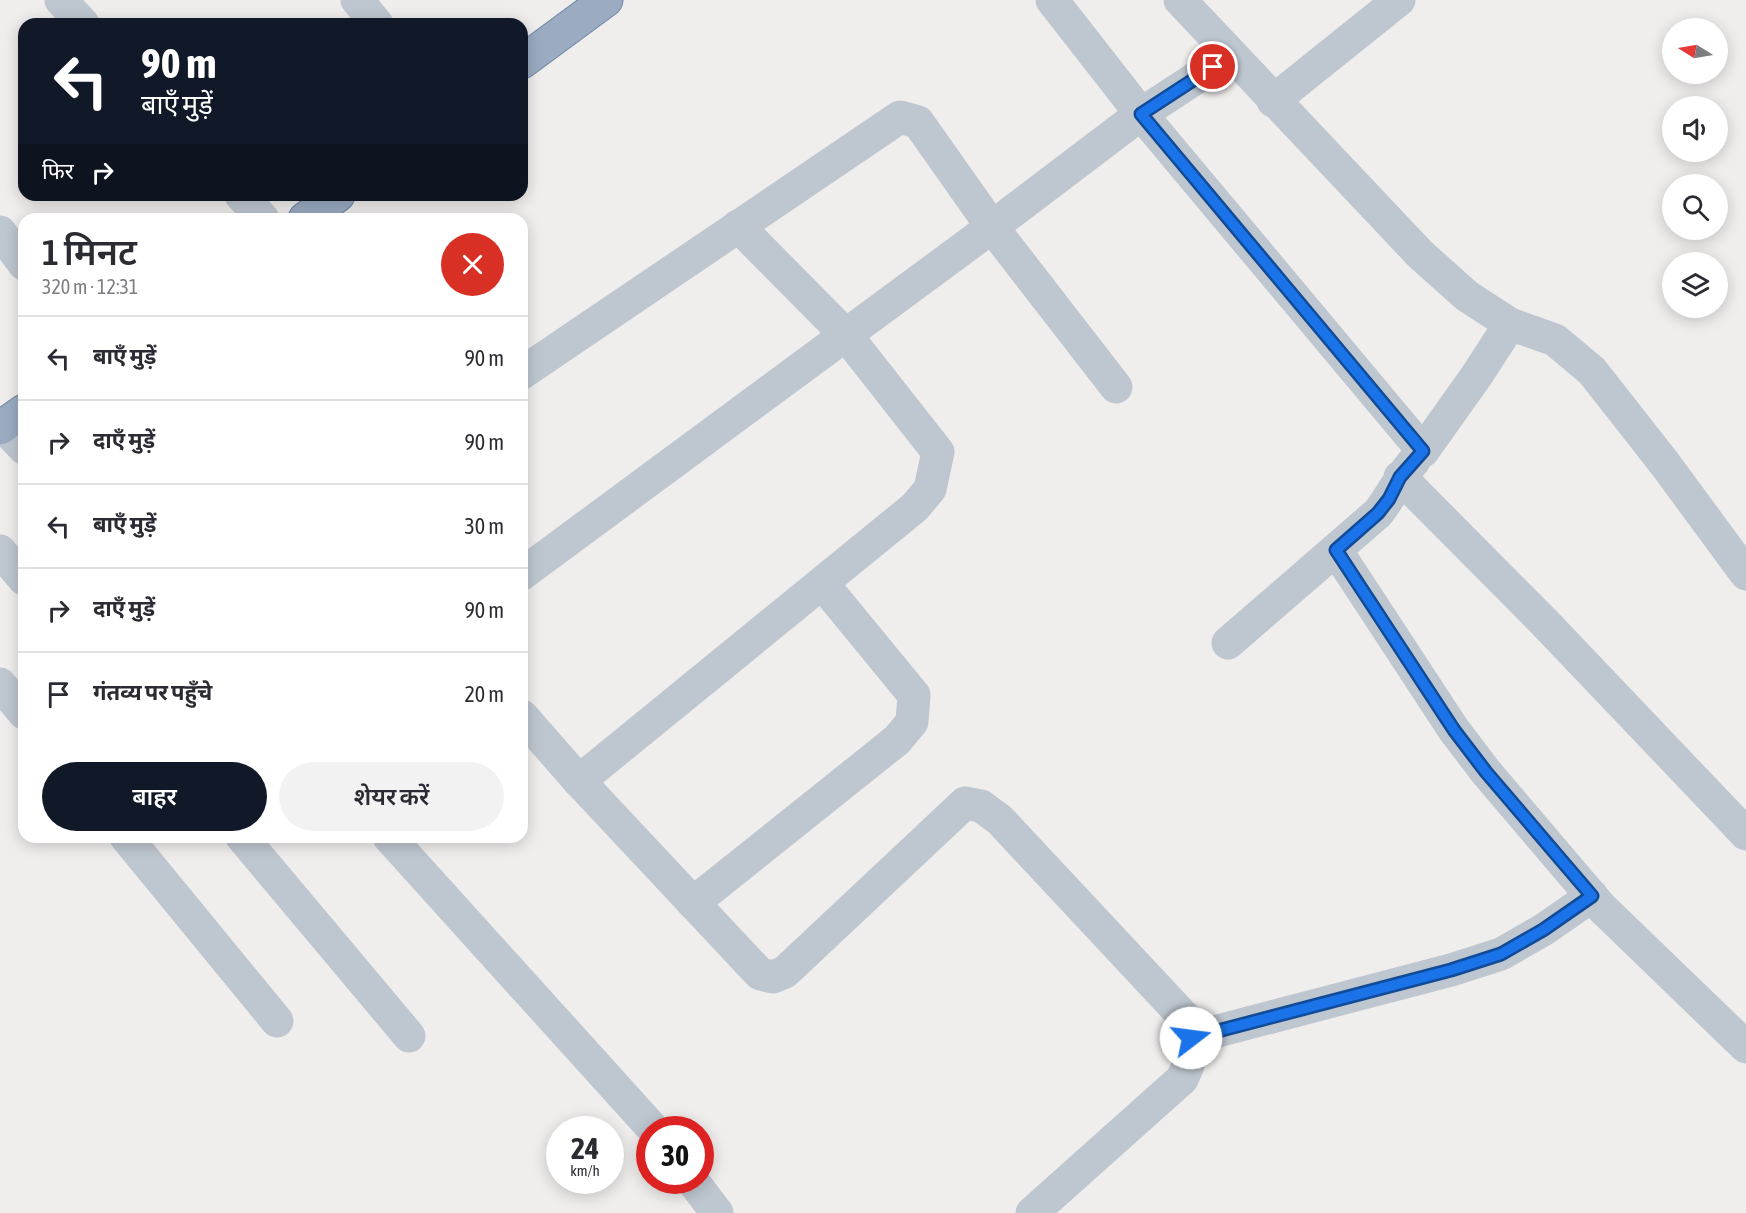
<!DOCTYPE html>
<html lang="hi">
<head>
<meta charset="utf-8">
<style>
  body { margin:0; font-family:"Asap Condensed","Noto Sans Devanagari",sans-serif; background:#f2f2f3; color:#2b2b33; height:100vh; display:flex; flex-direction:column; font-size:22px; white-space:nowrap }
  * { box-sizing:border-box; margin:0 }
  p { font-size:20px; color:#7c7c81 }
  .icon { flex:none; width:33px; height:33px; fill:none; stroke:currentColor; stroke-width:2; stroke-linecap:round; stroke-linejoin:round }
  .map { position:relative; flex:1; overflow:hidden }
  .details { position:absolute; left:18px; top:213px; width:510px; height:630px; display:flex; flex-direction:column; background:#fff; border-radius:18px; box-shadow:0 3px 15px #0003 }
  .details>* { flex:none }
  .guide { position:absolute; left:18px; top:18px; width:510px; height:183px; border-radius:18px; box-shadow:0 3px 15px #0003; background:#111827; color:#fff; overflow:hidden }
  .needle { width:39px; rotate:281deg }
  .controls { position:absolute; left:1662px; top:18px; display:grid; gap:12px }
  .controls a { display:grid; place-items:center; width:66px; height:66px; border-radius:50%; background:#fff; box-shadow:0 3px 15px #0003; font-size:30px }
  .speed { position:absolute; left:546px; top:1116px; display:flex; gap:12px; font-size:30px; font-weight:700; text-align:center }
  .speed>* { display:grid; place-content:center; width:78px; height:78px; border-radius:50%; background:#fff; box-shadow:0 3px 15px #0003; line-height:1 }
  .speed small { font-size:15px; font-weight:400 }
  .speed .limit { border:9px solid #d22; background:#fff; color:#111 }
  .pin { position:absolute; display:grid; place-items:center; width:51px; height:51px; color:#fff; margin:-26px; border:3px solid #fff; border-radius:50%; box-shadow:0 2px 6px #0007 }
  .me { position:absolute; width:66px; margin:-33px; rotate:75deg; stroke-linejoin:round; filter:drop-shadow(0 0 4px #0008) }
  .turn { display:flex; align-items:center; gap:21px; height:126px; padding:0 24px; font-size:27px }
  .turn .icon { width:78px; height:78px; stroke-width:2.5 }
  .turn b { display:block; font-size:42px; line-height:51px }
  .then { display:flex; align-items:center; height:57px; padding:0 24px; background:#0003; gap:12px; font-size:22px }
  .round { display:grid; place-items:center; flex:none; width:63px; height:63px; border-radius:32px; background:#f2f2f3 }
  .overview { display:flex; align-items:center; justify-content:space-between; height:102px; padding:0 24px }
  h1 { font-size:36px; font-weight:600; line-height:45px }
  .cta { display:flex; gap:12px; margin-top:auto; padding:12px 24px }
  .cta a { flex:1; height:69px; border-radius:36px; background:#111827; color:#fff; font-size:24px; font-weight:600; line-height:69px; text-align:center }
  .cta a+a { background:#f2f2f3; color:#2b2b33 }
  ul { padding:0; list-style:none }
  li { display:flex; align-items:center; gap:18px; height:84px; padding:0 24px; border-top:2px solid #e1e1e2 }
  li div { flex:1 }
  li b { display:block; font-size:22px }
  li em { font-style:normal }
  .map>svg:first-child { display:block }
  .lines { fill:none; stroke-linecap:round; stroke-linejoin:round }
  .trunk-casing { stroke:#7187a6; stroke-width:35 }
  .minor { stroke:#bec6cf; stroke-width:33 }
  .trunk { stroke:#9aabc2; stroke-width:33 }
  .route-casing { stroke:#114b97; stroke-width:15 }
  .route { stroke:#1a73e8; stroke-width:10 }
</style>
</head>
<body>
<div class="map">
<svg width="1746" height="1213" viewBox="0 0 1746 1213">
  <rect width="100%" height="100%" fill="#f0eded"/>
  <g class="lines">
    <defs>
      <g id="trunk">
        <polyline points="522,62 606,0"/>
        <polyline points="305,219 338,195"/>
        <polyline points="0,428 24,411"/>
      </g>
    </defs>
    <use href="#trunk" class="trunk-casing"/>
    <g class="minor">
      <polyline points="61,0 83,24"/>
      <polyline points="357,0 377,24"/>
      <polyline points="1052,0 1141,114 1423,451 1477,375 1510,324"/>
      <polyline points="1180,0 1421,255 1467,296 1510,324 1555,340 1592,371 1665,464 1746,574"/>
      <polyline points="1273,101 1399,0"/>
      <polyline points="241,195 263,219"/>
      <polyline points="0,232 24,264"/>
      <polyline points="522,373 900,117 918,122 992,227 1116,387"/>
      <polyline points="3,426 24,448"/>
      <polyline points="1400,477 1545,623 1746,834"/>
      <polyline points="1336,550 1454,730 1486,772 1600,906 1746,1047"/>
      <polyline points="0,551 24,579"/>
      <polyline points="522,574 992,227 1141,114 1231,55"/>
      <path d="M1228 643 1378 513C1391 496 1400 477 1414 461"/>
      <polyline points="0,684 24,713"/>
      <path d="M522 716 579 781 760 974 773 977 785 972 965 803 981 806 1000 820 1186 1019C1193 1046 1195 1053 1182 1079L1032 1213"/>
      <polyline points="579,781 915,507 930,489 938,452 846,335 738,226"/>
      <polyline points="126,837 277,1021"/>
      <polyline points="242,837 409,1036"/>
      <polyline points="389,837 654,1130"/>
      <polyline points="693,903 897,740 912,722 914,695 822,583"/>
      <polyline points="1191,1038 1451,970 1501,954 1543,930 1592,896"/>
      <polyline points="692,1180 717,1213"/>
    </g>
    <use href="#trunk" class="trunk"/>
  </g>
  <g class="lines">
    <defs>
      <polyline id="route" points="1191,1038 1451,970 1501,954 1543,930 1592,896 1486,772 1454,730 1336,550 1378,513 1389,499 1400,477 1423,451 1141,114 1213,67"/>
    </defs>
    <use href="#route" class="route-casing"/>
    <use href="#route" class="route"/>
  </g>
</svg>
<div class="controls">
<a><svg class="needle" viewBox="-14 -14 28 28"><path d="M0-13l5 13h-10z" fill="#e53935"/><path d="M0 13l5-13h-10z" fill="#7c7c81"/></svg></a>
<a><svg class="icon" aria-label="sound" viewBox="0 0 24 24"><path d="M4 9h4l5-4v14l-5-4H4zM17 9q2 3 0 6"/></svg></a>
<a><svg class="icon" aria-label="search" viewBox="0 0 24 24"><circle cx="10" cy="10" r="6"/><path d="M15 15l6 6"/></svg></a>
<a><svg class="icon" aria-label="layers" viewBox="0 0 24 24"><path d="M12 4l9 5-9 5-9-5zM3 14l9 5 9-5"/></svg></a>
</div>
<div class="speed"><div>24<small>km/h</small></div><div class="limit">30</div></div>
<div class="pin" style="left:1213px;top:67px;background:#d93025"><svg class="icon" aria-label="arrive" viewBox="0 0 24 24"><path d="M6 21V4h12l-3 4 3 4H6"/></svg></div>
<svg class="me" style="left:1191px;top:1038px" viewBox="-20 -20 40 40"><circle r="19" fill="#fff"/><path d="M0-13L10 11 0 6-10 11z" fill="#1a73e8"/></svg>
<div class="guide">
<div class="turn"><svg class="icon" aria-label="left" viewBox="0 0 24 24"><path d="M17 20v-9H6M10 6l-5 5 5 5"/></svg><div><b>90 m</b>बाएँ मुड़ें</div></div>
<div class="then">फिर<svg class="icon" aria-label="right" viewBox="0 0 24 24"><path d="M7 20v-9h11M14 6l5 5-5 5"/></svg></div>
</div>
<section class="details">
<div class="overview"><div><h1>1 मिनट</h1><p>320 m · 12:31</p></div><a class="round" style="background:#d93025;color:#fff"><svg class="icon" aria-label="close" viewBox="0 0 24 24"><path d="M6 6l12 12M18 6L6 18"/></svg></a></div>
<ul>
<li><svg class="icon" aria-label="left" viewBox="0 0 24 24"><path d="M17 20v-9H6M10 6l-5 5 5 5"/></svg><div><b>बाएँ मुड़ें</b></div><em>90 m</em></li>
<li><svg class="icon" aria-label="right" viewBox="0 0 24 24"><path d="M7 20v-9h11M14 6l5 5-5 5"/></svg><div><b>दाएँ मुड़ें</b></div><em>90 m</em></li>
<li><svg class="icon" aria-label="left" viewBox="0 0 24 24"><path d="M17 20v-9H6M10 6l-5 5 5 5"/></svg><div><b>बाएँ मुड़ें</b></div><em>30 m</em></li>
<li><svg class="icon" aria-label="right" viewBox="0 0 24 24"><path d="M7 20v-9h11M14 6l5 5-5 5"/></svg><div><b>दाएँ मुड़ें</b></div><em>90 m</em></li>
<li><svg class="icon" aria-label="arrive" viewBox="0 0 24 24"><path d="M6 21V4h12l-3 4 3 4H6"/></svg><div><b>गंतव्य पर पहुँचे</b></div><em>20 m</em></li>
</ul>
<div class="cta"><a>बाहर</a><a>शेयर करें</a></div>
</section>
</div>
</body>
</html>
